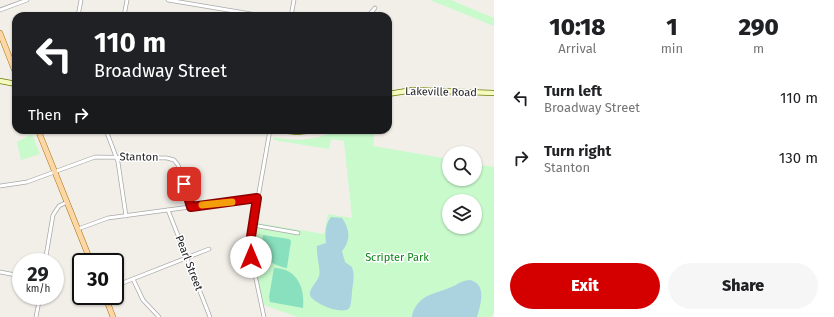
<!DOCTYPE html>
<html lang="en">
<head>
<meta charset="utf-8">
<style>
  body { margin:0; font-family:"Fira Sans",sans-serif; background:#f6f6f6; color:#202124; height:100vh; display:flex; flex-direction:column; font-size:15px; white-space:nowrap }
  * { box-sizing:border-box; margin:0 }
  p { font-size:13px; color:#757577 }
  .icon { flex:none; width:22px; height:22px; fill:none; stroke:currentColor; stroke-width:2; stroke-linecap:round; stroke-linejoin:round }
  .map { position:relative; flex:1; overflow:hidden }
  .sheet { display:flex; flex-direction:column; background:#fff; width:340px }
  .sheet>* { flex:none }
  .hud { position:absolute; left:12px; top:12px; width:380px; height:122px; border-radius:12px; box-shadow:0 1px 3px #0004; background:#202124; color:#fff; overflow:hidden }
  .tools { position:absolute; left:442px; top:146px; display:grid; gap:8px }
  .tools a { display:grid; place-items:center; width:40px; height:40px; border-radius:50%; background:#fff; box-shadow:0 1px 3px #0004; font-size:20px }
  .speed { position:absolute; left:12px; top:253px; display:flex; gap:8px; font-size:20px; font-weight:700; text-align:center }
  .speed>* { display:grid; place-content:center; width:52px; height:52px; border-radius:50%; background:#fff; box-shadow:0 1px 3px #0004; line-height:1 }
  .speed small { font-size:10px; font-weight:400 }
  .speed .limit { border:2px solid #111; border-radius:6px; background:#fff; color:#111 }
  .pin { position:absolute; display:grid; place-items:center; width:34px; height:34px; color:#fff; margin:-17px; border-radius:8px; box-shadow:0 2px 6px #0006 }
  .me { position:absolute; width:44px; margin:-22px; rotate:0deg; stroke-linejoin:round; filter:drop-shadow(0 0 3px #0008) }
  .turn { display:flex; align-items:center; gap:14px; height:84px; padding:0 16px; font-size:18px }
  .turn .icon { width:52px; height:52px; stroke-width:2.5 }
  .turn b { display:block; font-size:28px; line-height:34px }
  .then { display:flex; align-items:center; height:38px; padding:0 16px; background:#0003; gap:8px; font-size:15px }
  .eta { display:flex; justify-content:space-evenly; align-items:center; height:68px; text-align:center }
  .eta b { font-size:24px; font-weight:800; line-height:28px }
  .action { display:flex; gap:8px; margin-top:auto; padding:8px 16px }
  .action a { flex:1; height:46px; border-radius:24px; background:#d40000; color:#fff; font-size:16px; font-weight:800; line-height:46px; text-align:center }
  .action a+a { background:#f6f6f6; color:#202124 }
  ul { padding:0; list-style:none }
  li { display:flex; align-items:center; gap:12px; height:60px; padding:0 16px }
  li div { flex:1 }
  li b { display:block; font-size:15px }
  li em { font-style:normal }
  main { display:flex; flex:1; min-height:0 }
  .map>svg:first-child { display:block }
  .park { fill:#c8facc; fill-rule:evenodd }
  .pitch { fill:#88e0be }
  .water { fill:#aad3df }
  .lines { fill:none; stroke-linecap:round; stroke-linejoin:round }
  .street-casing { stroke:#a9a9a9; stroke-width:4.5 }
  .secondary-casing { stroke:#707d05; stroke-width:6 }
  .primary-casing { stroke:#a06b00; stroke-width:6 }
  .street { stroke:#fff; stroke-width:3 }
  .secondary { stroke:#f7fabf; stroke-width:4.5 }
  .primary { stroke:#fcd6a4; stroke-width:5 }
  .route-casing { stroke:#8a0000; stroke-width:10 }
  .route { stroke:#d40000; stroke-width:7 }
  .slow { stroke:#f59e0b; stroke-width:7 }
  .labels { text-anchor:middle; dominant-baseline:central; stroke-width:3; stroke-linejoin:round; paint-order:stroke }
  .street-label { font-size:11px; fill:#222; stroke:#fff }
  .park-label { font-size:11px; fill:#0c8416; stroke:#fff }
</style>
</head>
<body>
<main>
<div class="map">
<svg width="494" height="317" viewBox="0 0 494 317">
  <rect width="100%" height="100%" fill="#f2efe9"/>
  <g class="park">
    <polygon points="430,0 451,0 494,18 494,26"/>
    <path d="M338 130H375L373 146 449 159V179H475V164L494 167V313L491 317H297L264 305 253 264H250L258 223 324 234 328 214 352 218 344 141 331 139 329 149 273 140 274 137C296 142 317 140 338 130ZM449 201H475V227H449Z"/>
    <polygon points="32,134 40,154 21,160 17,142"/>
  </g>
  <g class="pitch">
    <path d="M263 235 289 239 291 241 287 268C268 265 260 254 263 235Z"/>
    <path d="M274 268C297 268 305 288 303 308L270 302 269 297Z"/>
  </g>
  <g class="water">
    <path d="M331 217 342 218C350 229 351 241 342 251L345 262 352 267C355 276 353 283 352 291 352 295 351 304 350 307 345 317 312 303 310 295 309 289 317 282 319 276 321 271 316 254 317 246L326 243C325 235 325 224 331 217Z"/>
    <path d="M470 280C487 284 481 304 477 317H412C412 313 414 309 416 306 424 294 437 293 449 288 458 285 459 281 470 280Z"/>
  </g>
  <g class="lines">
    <defs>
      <g id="street">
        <polyline points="168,0 264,16"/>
        <polyline points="0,10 27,0"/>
        <polyline points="78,16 81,0"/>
        <polyline points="124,16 127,0"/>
        <polyline points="291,16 294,0"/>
        <polyline points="368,16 375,8"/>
        <polyline points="106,130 118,162 126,216"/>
        <polyline points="0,186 27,182 95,157 167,158 174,160 178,165 191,207"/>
        <polyline points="168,210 210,317"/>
        <polyline points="253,225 298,233"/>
        <polyline points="78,229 108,218 257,198"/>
        <polyline points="45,262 53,215 59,206 67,202"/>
        <polyline points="0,272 21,276"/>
        <polyline points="133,279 143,300 159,317"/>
        <polyline points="115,286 209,249"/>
        <polyline points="36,317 40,296"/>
        <polyline points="264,317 250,251 250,243 270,130"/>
      </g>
      <g id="secondary">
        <polyline points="0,81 16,84"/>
        <polyline points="388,94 413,90 494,93"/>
        <polyline points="279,130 297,132 316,130"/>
      </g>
      <g id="primary">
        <polyline points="0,33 16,74"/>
        <polyline points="38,130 91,262"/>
        <polyline points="105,296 113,317"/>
      </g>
    </defs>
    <use href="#street" class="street-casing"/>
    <use href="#secondary" class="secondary-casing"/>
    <use href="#primary" class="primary-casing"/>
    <use href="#street" class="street"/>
    <use href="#secondary" class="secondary"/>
    <use href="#primary" class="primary"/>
  </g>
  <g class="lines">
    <defs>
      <polyline id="route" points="184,184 191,207 257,198 250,243 251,257"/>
    </defs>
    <use href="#route" class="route-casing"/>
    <use href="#route" class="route"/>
    <polyline class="slow" points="202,205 232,202"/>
  </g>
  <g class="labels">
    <g class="street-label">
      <text transform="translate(441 92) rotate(1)">Lakeville Road</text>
      <text transform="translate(139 157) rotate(1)">Stanton</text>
      <text transform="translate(189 263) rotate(69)">Pearl Street</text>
    </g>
    <g class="park-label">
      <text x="397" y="257">Scripter Park</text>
    </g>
  </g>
</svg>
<div class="tools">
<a><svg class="icon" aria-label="search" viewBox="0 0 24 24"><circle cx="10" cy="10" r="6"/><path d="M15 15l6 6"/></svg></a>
<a><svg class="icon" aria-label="layers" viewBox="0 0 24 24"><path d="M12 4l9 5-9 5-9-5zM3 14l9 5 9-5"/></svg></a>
</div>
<div class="speed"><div>29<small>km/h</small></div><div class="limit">30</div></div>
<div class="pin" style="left:184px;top:184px;background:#d93025"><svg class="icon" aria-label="arrive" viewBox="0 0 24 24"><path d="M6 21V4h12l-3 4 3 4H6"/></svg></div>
<svg class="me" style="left:251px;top:257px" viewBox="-20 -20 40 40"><circle r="19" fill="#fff"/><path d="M0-13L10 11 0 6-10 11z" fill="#d40000"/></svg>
<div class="hud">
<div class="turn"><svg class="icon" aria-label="left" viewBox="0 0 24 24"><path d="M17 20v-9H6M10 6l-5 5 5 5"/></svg><div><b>110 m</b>Broadway Street</div></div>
<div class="then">Then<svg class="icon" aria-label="right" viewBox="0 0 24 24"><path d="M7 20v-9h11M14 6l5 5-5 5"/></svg></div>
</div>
</div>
<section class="sheet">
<div class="eta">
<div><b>10:18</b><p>Arrival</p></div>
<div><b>1</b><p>min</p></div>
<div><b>290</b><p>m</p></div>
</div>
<ul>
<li><svg class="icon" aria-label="left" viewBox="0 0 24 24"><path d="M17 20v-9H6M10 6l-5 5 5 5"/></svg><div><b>Turn left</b><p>Broadway Street</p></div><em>110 m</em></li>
<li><svg class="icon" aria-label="right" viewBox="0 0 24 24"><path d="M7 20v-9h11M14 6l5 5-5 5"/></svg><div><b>Turn right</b><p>Stanton</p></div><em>130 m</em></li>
</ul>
<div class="action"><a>Exit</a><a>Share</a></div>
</section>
</main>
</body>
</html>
